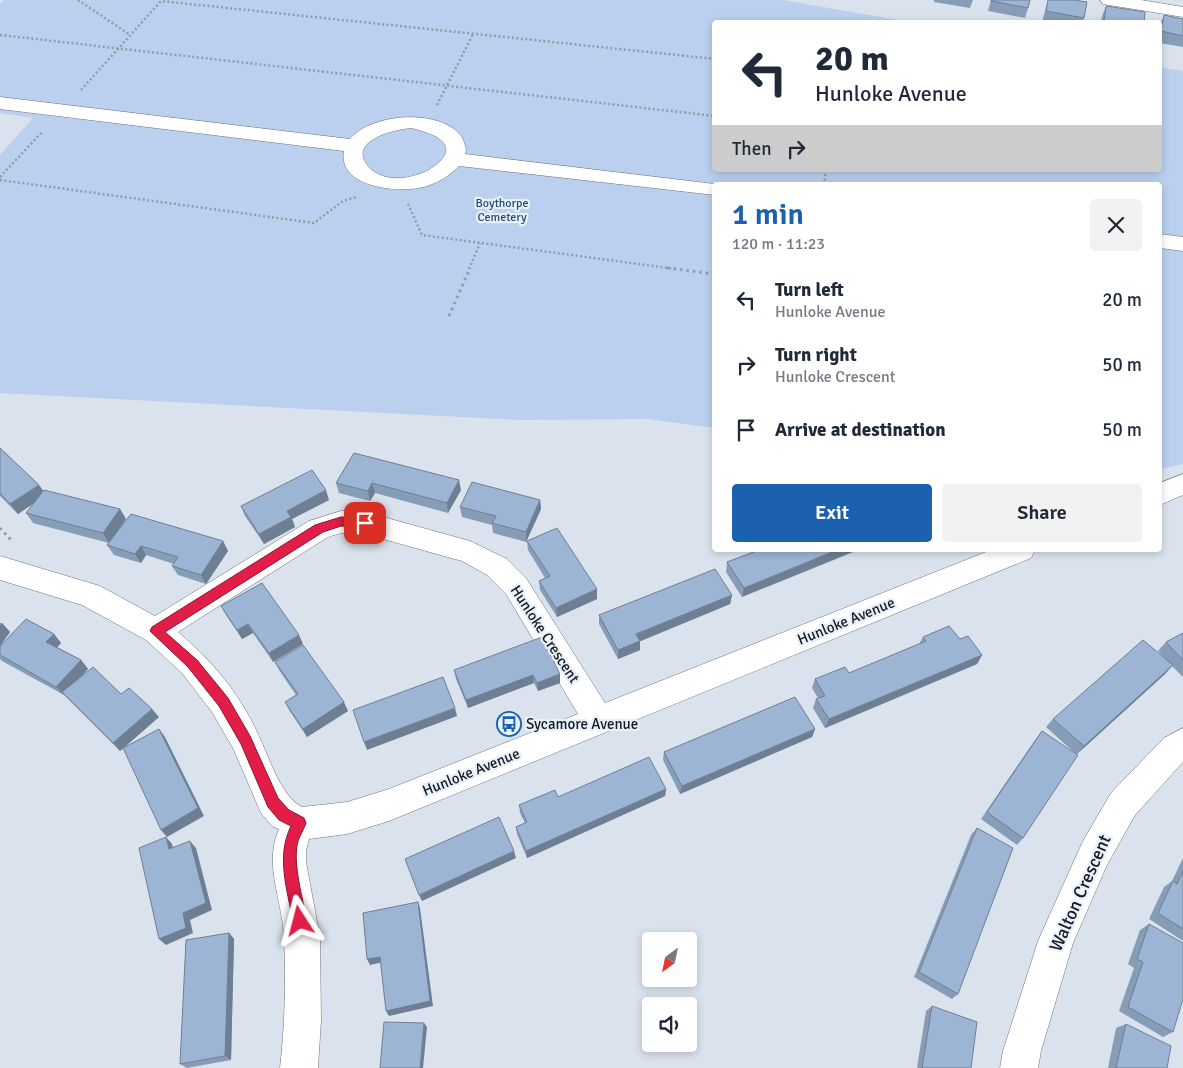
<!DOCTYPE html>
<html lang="en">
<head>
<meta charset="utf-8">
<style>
  body { margin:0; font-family:Signika,sans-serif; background:#f2f2f3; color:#1f2937; height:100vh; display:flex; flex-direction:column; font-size:19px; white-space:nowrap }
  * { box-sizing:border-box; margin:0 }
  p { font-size:16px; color:#747a83 }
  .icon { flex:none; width:28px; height:28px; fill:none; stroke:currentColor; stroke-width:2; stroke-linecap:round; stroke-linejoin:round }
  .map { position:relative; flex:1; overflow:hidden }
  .details { position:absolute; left:712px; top:182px; width:450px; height:370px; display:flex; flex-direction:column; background:#fff; border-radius:5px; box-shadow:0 2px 8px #0003 }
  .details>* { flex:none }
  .banner { position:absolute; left:712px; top:20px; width:450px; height:152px; border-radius:5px; box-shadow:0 2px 8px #0003; background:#fff; color:#1f2937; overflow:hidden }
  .needle { width:32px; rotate:213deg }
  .controls { position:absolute; left:642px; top:932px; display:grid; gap:10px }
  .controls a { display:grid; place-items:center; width:55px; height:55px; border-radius:5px; background:#fff; box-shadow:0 2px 8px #0003; font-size:25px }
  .pin { position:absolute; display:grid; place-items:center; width:42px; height:42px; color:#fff; margin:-21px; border-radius:10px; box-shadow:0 2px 8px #0006 }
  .me { position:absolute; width:55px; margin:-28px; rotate:351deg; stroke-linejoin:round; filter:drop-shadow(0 0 4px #0008) }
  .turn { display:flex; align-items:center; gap:18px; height:105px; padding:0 20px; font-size:22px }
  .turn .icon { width:65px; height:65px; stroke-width:2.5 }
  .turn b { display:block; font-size:35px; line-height:42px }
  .then { display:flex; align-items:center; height:48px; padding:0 20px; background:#0003; gap:10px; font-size:19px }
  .round { display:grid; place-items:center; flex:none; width:52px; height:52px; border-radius:5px; background:#f2f2f3 }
  .overview { display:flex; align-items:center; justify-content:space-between; height:85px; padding:0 20px }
  h1 { font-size:30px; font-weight:600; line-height:38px; color:#1c60b0 }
  .primary-button { display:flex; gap:10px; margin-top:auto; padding:10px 20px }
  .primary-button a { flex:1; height:58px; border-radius:5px; background:#1c60b0; color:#fff; font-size:20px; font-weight:600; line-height:58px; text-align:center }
  .primary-button a+a { background:#f2f2f3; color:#1f2937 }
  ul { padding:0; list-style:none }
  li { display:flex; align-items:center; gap:15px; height:65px; padding:0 20px }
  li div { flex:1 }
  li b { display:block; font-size:19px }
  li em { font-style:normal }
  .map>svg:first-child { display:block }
  .green { fill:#bad0ee }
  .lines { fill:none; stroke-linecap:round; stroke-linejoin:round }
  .minor-casing { stroke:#6d747e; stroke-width:1 }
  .path-far1 { stroke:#959ba4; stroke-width:2.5; stroke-dasharray:2 2.5; stroke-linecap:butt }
  .path { stroke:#959ba4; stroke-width:3; stroke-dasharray:2.5 4; stroke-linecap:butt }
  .minor { fill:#fff; fill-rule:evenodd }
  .wall { fill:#879cb6 }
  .shaded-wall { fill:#6e7f94 }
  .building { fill:#9db5d4; stroke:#6e7f94 }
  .route { fill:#e11d48; stroke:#92132f }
  .labels { text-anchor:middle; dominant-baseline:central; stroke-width:4.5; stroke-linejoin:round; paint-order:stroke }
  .far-park-label { font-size:12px; fill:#284a75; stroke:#e7f0fb }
  .street-label { font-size:15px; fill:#16191d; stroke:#e7f0fb }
  .poi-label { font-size:15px; fill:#16191d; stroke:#e7f0fb; text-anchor:start }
  .near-street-label { font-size:18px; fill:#16191d; stroke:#e7f0fb }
</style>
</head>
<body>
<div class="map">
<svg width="1183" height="1068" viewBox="0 0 1183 1068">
  <rect width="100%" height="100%" fill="#dae2ed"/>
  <polygon class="green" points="4,0 783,0 910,22 715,22 715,170 1160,170 1160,67 1183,71 1183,464 1160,469 1160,185 715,185 715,428 648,419 519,420 0,393 0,155 33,118 0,113 0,4"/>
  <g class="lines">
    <defs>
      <g id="minor">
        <polygon points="1100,0 1141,0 1183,7 1183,17 1109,5 1103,4"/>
        <path d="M0 97 350 139C371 113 440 108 461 136 464 140 465 146 466 150L465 154 723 185H715V195L459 166C450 175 440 182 427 186 403 194 337 189 344 151L0 109ZM411 128C428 132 463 142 437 164 420 179 383 186 367 165 348 140 396 129 411 128Z"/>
        <polygon points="1160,234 1183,237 1183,251 1160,248"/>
        <polygon points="1183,474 1183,495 1160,505 1160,483"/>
        <path d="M341 511 365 512 470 541 507 559 526 578 605 703 991 550H1035L1031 558 389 821 347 834 309 839 306 851V862L320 938 321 1020 318 1068H280C285 1025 286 981 284 938 283 901 263 865 279 829L272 826 261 813 234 750 212 712 182 673 146 640 82 605 0 580V556L100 586 155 616 309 521ZM341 533 365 534 462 561 487 575 506 594 578 714 389 789 347 802 302 807C280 796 268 754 257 732 251 718 242 704 234 692 218 669 199 650 178 632L328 537Z"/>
        <polygon points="1183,728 1183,762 1135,815 1107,865 1073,943 1041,1051 1038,1068 1000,1068 1003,1051 1038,941 1083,841 1111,793 1164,738"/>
      </g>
    </defs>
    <use href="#minor" class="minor-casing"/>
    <g class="path-far1">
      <polyline points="78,0 130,35"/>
      <polyline points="0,35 715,116"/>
      <polyline points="81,90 161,1 715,59"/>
      <polyline points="437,105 473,34"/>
      <polyline points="0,177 43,131"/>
      <polyline points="0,180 314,223 343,201 356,197"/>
      <polyline points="824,185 826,170"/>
      <polyline points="408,204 422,235 676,269"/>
      <polyline points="469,269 480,243"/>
    </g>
    <g class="path">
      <polyline points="667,268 715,274"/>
      <polyline points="449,316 470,268"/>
      <polyline points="0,528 11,540"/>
    </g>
    <use href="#minor" class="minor"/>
  </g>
  <g class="wall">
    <polygon points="934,0 973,0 970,8 934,2"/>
    <polygon points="991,0 1028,8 1025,18 988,11"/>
    <polygon points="1048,0 1074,0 1084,18 1083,22 1042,22"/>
    <polygon points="1106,6 1144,22 1101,22 1102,16"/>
    <polygon points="1164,15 1183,19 1183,47 1160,43 1160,25"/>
    <polygon points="0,448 39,485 43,491 120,509 126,519 109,543 33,523 26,513 34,503 18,514 0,496"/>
    <polygon points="354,453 461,490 448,513 375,493 370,501 339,493 336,483"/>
    <polygon points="329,500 292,519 295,527 264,544 245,516 241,506"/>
    <polygon points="540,500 541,509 526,542 493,533 492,525 462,517 460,507"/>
    <polygon points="223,541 228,551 206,584 178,575 172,566 174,564 146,555 141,563 114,555 107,545"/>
    <polygon points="527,541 597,599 557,617 540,590 539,581 545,578 528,550"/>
    <polygon points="759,550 742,597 726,572 727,562"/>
    <polygon points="732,595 730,604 640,641 640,650 618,659 599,624 599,615"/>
    <polygon points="221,606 303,644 273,662 253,633 242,639 226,615"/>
    <polygon points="0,623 2,623 10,632 1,644 54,634 61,643 57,647 81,660 88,669 79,679 121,694 159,717 120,751 64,695 2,661 0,659"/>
    <polygon points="1183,633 1183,677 1172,666 1165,674 1077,754 1023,838 1017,845 981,819 1035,740 1042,731 1076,754 1046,727 1053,719 1165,658 1158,651 1166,642"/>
    <polygon points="923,637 960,639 982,655 977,664 825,728 813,708 816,699 818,698 812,688 815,679 849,673 919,644"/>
    <polygon points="275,662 348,711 307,737 289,710 285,702 296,695 279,670"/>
    <polygon points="454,670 560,674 560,683 538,691 534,683 468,708 456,679"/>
    <polygon points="815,729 812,737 680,794 663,760 664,752"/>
    <polygon points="666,789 665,796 527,858 517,834 516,827 525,823 520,813 519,805 558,797"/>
    <polygon points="977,828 958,994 952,999 914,977 971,835"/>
    <polygon points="1183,858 1183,941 1149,919 1164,887 1172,881"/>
    <polygon points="1149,924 1173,1032 1163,1037 1119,1011 1134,968 1128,964 1140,930"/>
    <polygon points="229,933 234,939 231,1060 187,1068 180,1064"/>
    <polygon points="932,1006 971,1068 917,1068 926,1011"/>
    <polygon points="1126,1024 1167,1068 1108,1068 1116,1028"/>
  </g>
  <g class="shaded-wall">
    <polygon points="459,480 461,490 448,513 447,503"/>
    <polygon points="372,483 375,493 370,501 368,491"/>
    <polygon points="39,485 46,495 18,514 10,504"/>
    <polygon points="326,490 329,500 292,519 295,527 264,544 259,534 287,511"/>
    <polygon points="540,500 541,509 526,542 526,532"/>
    <polygon points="120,509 126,519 109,543 103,533"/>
    <polygon points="223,541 228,551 206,584 201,575"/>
    <polygon points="141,546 146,555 141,563 135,554"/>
    <polygon points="837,550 858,550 742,597 744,588"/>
    <polygon points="597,589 597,599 557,617 556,608"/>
    <polygon points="732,595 730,604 636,643 636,634"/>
    <polygon points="2,623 10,632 0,646 0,626"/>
    <polygon points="248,624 253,633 242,639 237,630"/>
    <polygon points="54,634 61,643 54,651 46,642"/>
    <polygon points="299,635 303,644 273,662 269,653"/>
    <polygon points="640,641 640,650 618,659 618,650"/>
    <polygon points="982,655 977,664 825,728 829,719"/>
    <polygon points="81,660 88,669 64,695 56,687"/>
    <polygon points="1173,665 1165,674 1077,754 1084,746"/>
    <polygon points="560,674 560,683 538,691 537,683"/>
    <polygon points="533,675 534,683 468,708 466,700"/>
    <polygon points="344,702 348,711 307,737 303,729"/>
    <polygon points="455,708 457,716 367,750 364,742"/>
    <polygon points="152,709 159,717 120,751 113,743"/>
    <polygon points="159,729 165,737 204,816 167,837 161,830"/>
    <polygon points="815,729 812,737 680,794 682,786"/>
    <polygon points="666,789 665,796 527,858 526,851"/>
    <polygon points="166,837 172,844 175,856 169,849"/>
    <polygon points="190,841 196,848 212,910 190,920 193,933 166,945 159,939 183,913"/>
    <polygon points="514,851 516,858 422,901 419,895"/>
    <polygon points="418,902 420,908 433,1006 389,1016 386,1011"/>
    <polygon points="229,933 234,939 231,1060 225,1056"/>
    <polygon points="380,957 383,962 370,965 367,959"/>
    <polygon points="424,1023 427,1027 423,1068 420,1068"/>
  </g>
  <g class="building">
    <polygon points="991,0 1030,0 1028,8 991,1"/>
    <polygon points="1048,0 1074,0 1087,2 1084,18 1046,11"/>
    <polygon points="1106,6 1145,12 1144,22 1104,22"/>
    <polygon points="1164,15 1183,19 1183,36 1161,31"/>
    <polygon points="0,448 39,485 10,504 0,493"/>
    <polygon points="354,453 459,480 447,503 372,483 368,491 336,483"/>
    <polygon points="312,470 326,490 287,511 291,517 259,534 241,506"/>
    <polygon points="472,482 540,500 526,532 492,523 496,516 460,507"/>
    <polygon points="44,490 120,509 103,533 26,513"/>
    <polygon points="131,514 223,541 201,575 172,566 178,557 141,546 135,554 107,545"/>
    <polygon points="557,528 597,589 556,608 539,581 550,576 527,541"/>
    <polygon points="759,550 837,550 744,588 727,562"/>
    <polygon points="715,569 732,595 636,634 640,641 618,650 599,615"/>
    <polygon points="262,583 299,635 269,653 248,624 237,630 221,606"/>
    <polygon points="26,619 54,634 46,642 81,660 56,687 0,655 0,646"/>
    <polygon points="949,626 960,639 968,636 982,655 829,719 816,699 825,696 815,679 845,667 849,673 926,641 923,637"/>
    <polygon points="1183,633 1183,660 1166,642"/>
    <polygon points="542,637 560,674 537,683 533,675 466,700 454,670"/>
    <polygon points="1143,640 1173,665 1084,746 1053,719"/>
    <polygon points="303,645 344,702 303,729 285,702 298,694 275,662"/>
    <polygon points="93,667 121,694 129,688 152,709 113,743 62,692"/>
    <polygon points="443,677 455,708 364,742 353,710"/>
    <polygon points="795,697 815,729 682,786 664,752"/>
    <polygon points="159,729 198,808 161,830 123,748"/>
    <polygon points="1042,731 1078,755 1023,838 987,812"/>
    <polygon points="649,757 666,789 526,851 516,827 527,822 519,805 555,790 558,797"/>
    <polygon points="499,817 514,851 419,895 405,859"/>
    <polygon points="977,828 1013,848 958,994 919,972"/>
    <polygon points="166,837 169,849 190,841 206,903 183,913 186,928 159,939 139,848"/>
    <polygon points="1183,871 1183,929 1158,913 1173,881 1177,884"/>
    <polygon points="418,902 430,1001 386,1011 380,957 367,959 363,913"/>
    <polygon points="1149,924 1183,943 1183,999 1173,1032 1128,1007 1143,962 1137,959"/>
    <polygon points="229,933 225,1056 180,1064 186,940"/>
    <polygon points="932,1006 977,1022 971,1068 922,1068"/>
    <polygon points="384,1022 424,1023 420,1068 380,1068"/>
    <polygon points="1126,1024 1171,1046 1167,1068 1116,1068"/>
  </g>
  <path class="route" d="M341 517 365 518 371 523 365 527 341 526 323 532 165 632 197 660 228 698 250 736 278 798 289 810 304 818 306 823C304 829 300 835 298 841 292 863 303 899 307 921L305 926 300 928 295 926 293 921C287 889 276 856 291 826L279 820 268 807 241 744 219 706 188 667 150 631 152 627 315 525Z"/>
  <defs>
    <symbol id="bus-ring" viewBox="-11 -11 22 22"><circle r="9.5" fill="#e7f0fb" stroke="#1c60b0" stroke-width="1.5"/><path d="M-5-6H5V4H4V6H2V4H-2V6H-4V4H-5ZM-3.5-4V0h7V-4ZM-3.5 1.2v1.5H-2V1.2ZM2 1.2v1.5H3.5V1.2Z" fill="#1c60b0"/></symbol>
  </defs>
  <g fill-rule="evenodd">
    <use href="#bus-ring" x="495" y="710" width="28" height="28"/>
  </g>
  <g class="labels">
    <g class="far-park-label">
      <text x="502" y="203">Boythorpe<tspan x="502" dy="14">Cemetery</tspan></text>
    </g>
    <g class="street-label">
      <text transform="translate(846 621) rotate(-22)">Hunloke Avenue</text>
      <text transform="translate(545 634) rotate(57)">Hunloke Crescent</text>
      <text transform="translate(471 772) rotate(-22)">Hunloke Avenue</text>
    </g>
    <g class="poi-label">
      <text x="526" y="724">Sycamore Avenue</text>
    </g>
    <g class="near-street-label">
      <text transform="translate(1080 893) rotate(-66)">Walton Crescent</text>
    </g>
  </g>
</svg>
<div class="controls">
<a><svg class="needle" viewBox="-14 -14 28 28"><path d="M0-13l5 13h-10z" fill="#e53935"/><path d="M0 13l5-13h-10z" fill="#747a83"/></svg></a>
<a><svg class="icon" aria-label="sound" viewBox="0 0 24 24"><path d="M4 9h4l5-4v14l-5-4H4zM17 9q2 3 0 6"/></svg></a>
</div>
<div class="pin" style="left:365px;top:523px;background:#d93025"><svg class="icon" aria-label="arrive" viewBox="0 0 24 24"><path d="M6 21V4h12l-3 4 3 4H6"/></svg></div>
<svg class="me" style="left:300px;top:921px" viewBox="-20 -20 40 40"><path d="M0-17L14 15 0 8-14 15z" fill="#e11d48" stroke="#fff" stroke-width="4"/></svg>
<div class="banner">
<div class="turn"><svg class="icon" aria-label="left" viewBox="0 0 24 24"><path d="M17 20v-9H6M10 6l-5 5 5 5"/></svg><div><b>20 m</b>Hunloke Avenue</div></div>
<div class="then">Then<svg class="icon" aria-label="right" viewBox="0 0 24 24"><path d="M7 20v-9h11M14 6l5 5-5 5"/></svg></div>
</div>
<section class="details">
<div class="overview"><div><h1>1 min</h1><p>120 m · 11:23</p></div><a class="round"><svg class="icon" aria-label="close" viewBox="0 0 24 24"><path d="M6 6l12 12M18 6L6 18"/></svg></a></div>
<ul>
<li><svg class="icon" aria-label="left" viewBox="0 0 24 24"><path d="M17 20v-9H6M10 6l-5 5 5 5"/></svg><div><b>Turn left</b><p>Hunloke Avenue</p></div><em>20 m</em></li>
<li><svg class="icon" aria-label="right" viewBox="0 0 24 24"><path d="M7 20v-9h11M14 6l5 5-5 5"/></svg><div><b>Turn right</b><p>Hunloke Crescent</p></div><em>50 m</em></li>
<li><svg class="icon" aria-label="arrive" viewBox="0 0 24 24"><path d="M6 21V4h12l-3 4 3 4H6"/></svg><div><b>Arrive at destination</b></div><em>50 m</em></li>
</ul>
<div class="primary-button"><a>Exit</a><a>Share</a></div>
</section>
</div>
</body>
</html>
